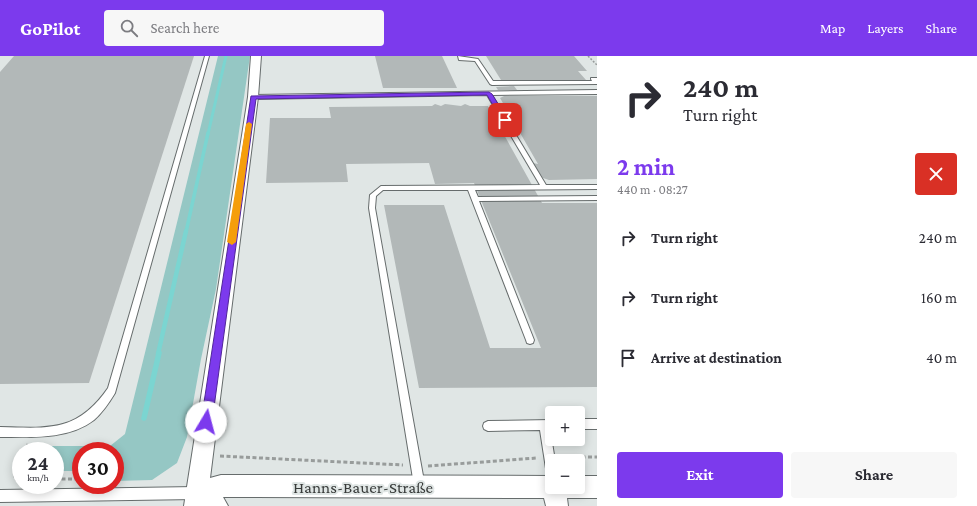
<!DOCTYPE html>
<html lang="en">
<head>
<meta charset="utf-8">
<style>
  body { margin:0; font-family:"Crimson Pro",serif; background:#f7f7f7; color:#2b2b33; height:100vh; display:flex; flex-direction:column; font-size:15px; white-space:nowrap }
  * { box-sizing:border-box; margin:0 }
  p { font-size:13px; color:#7c7c81 }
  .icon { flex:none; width:22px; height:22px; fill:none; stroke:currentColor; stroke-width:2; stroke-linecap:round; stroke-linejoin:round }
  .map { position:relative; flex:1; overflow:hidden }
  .panel { display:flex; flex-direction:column; background:#fff; width:380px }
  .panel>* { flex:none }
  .banner { background:#fff; color:#2b2b33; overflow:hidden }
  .buttons { position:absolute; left:545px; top:350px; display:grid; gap:8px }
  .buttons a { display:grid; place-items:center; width:40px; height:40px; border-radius:4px; background:#fff; box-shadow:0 2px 10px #0003; font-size:20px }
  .speed { position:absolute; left:12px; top:386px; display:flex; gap:8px; font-size:20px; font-weight:700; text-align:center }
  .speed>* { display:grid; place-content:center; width:52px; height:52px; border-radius:50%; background:#fff; box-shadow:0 2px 10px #0003; line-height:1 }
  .speed small { font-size:10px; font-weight:400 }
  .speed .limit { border:6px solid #d22; background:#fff; color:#111 }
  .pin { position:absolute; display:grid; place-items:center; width:34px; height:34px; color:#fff; margin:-17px; border-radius:8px; box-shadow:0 2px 6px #0006 }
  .me { position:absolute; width:44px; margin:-22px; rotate:8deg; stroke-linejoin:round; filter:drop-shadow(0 0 3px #0008) }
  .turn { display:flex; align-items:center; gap:14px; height:84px; padding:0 20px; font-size:18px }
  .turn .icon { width:52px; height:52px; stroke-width:2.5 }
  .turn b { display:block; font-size:28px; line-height:34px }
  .round { display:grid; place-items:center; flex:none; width:42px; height:42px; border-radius:4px; background:#f7f7f7 }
  .headline { display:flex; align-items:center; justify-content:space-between; height:68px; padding:0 20px }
  h1 { font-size:24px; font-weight:700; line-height:30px; color:#7c3aed }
  .primary-button { display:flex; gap:8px; margin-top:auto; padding:8px 20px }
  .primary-button a { flex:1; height:46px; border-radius:4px; background:#7c3aed; color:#fff; font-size:16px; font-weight:700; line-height:46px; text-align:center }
  .primary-button a+a { background:#f7f7f7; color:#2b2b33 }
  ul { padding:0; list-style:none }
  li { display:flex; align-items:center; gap:12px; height:60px; padding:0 20px }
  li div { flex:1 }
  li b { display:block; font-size:15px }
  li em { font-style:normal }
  header { display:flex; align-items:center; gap:24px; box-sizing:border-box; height:56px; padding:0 20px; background:#7c3aed; color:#fff }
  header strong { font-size:19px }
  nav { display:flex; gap:22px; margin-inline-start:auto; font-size:14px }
  .search { width:280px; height:36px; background:#f7f7f7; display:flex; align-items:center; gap:10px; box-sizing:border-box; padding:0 14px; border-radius:4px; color:#7c7c81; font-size:15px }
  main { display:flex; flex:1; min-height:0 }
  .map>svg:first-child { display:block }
  .green { fill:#95c7c4 }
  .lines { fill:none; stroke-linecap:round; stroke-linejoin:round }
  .stream-far3 { stroke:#7bd5d1; stroke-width:3 }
  .stream-far2 { stroke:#7bd5d1; stroke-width:3.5 }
  .stream-far1 { stroke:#7bd5d1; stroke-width:4.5 }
  .stream { stroke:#7bd5d1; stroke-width:5.5 }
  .building { fill:#b2b8b8 }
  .lane-casing { stroke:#666c6c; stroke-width:2 }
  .street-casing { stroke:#666c6c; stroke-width:2 }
  .path-far1 { stroke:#989c9b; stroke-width:1.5; stroke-dasharray:2 1.5; stroke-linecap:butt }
  .path { stroke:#989c9b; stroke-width:3; stroke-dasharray:4 2.5; stroke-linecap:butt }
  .lane { fill:#fff; fill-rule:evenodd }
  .street { fill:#fff; fill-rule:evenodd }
  .route { fill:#7c3aed; stroke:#51269a }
  .slow { fill:#f59e0b }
  .labels { text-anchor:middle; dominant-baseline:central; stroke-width:4; stroke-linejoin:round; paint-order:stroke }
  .near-street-label { font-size:17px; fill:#383b3a; stroke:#e0e6e5 }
</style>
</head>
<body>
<header>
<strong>GoPilot</strong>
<div class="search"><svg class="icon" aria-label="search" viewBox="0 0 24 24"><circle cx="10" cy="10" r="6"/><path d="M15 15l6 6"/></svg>Search here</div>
<nav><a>Map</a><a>Layers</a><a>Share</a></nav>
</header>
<main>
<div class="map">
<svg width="597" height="450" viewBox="0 0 597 450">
  <rect width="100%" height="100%" fill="#e0e6e5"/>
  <polygon class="green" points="218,0 250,0 216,233 201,303 187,381 177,407 152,424 115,425 115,395 81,395 81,415 55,415 55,395 32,395 34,390 110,390 125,378"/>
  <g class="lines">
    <polyline class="stream-far3" points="208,78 226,0"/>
    <polyline class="stream-far2" points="186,176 208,77"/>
    <polyline class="stream-far1" points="158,298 186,175"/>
    <polyline class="stream" points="144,362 159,297"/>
  </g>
  <g class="building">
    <polygon points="14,0 194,0 89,327 0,328 0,16"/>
    <polygon points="375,0 442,0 457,32 383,32"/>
    <polygon points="486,0 574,0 587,15 578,15 586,24 501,24"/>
    <polygon points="514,30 517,34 498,34 496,31"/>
    <polygon points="504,40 597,40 597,123 549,124 543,122 533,107 538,108 500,42"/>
    <polygon points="435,48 441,50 445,48 461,50 465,48 470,50 488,50 542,147 597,147 597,331 419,332 384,149 444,149 490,292 541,292 474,127 435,128 429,107 346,108 348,126 266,127 270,62 331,62 329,51 432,50"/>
  </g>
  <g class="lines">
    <defs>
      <g id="lane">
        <path d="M205 0H209L115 337C109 347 103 356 94 364 68 384 31 381 0 381V371C48 372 77 377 108 332Z"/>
        <polygon points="458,0 478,3 493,25 592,25 591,23 591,22 597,22 597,28 492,29 490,28 475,5 459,4"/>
        <polygon points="597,34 597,38 492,39 546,129 597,129 597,133 475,134 478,141 597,140 597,144 479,145 534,284 533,287 530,288 527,287 526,284 468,134 383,134 376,140 375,152 425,431 423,435 419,437 415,435 369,152 370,139 381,130 540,129 487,39 253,43 250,41 253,39"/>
        <rect x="578" y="363" width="19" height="10"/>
        <polygon points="552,364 552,374 550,374 555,405 552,405 552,424 548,423 547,419 540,374 488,375 484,373 483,370 484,367 488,365"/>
        <polygon points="196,431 200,433 202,437 200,441 196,443 0,446 0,434"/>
      </g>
      <polygon id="street" points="251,0 261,0 258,41 210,422 221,419 552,420 552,431 578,431 578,420 597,420 597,442 567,442 568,450 546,450 544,442 223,441 228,450 184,450 248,41"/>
    </defs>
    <use href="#lane" class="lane-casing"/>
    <use href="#street" class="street-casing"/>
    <polyline class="path-far1" points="588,0 597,9"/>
    <g class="path">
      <polyline points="25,395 28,388"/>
      <polyline points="220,400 403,409"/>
      <polyline points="562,401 597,401"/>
      <polyline points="21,406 14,423 21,423"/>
      <polyline points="428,410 537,402"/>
      <polyline points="55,423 81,423"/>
    </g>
    <use href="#lane" class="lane"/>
    <use href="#street" class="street"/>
  </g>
  <polygon class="route" points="489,36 492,38 508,64 507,66 503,66 487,39 256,43 212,366 211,370 206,372 202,370 201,366 251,40"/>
  <polygon class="slow" points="249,66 252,68 236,186 232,189 227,186 246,68"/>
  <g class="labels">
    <g class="near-street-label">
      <text x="363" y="431">Hanns-Bauer-Straße</text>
    </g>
  </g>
</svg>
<div class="buttons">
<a>+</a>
<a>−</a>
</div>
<div class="speed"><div>24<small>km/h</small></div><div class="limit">30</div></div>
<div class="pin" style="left:505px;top:64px;background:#d93025"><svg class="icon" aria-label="arrive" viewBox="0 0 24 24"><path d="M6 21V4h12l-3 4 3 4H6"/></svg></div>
<svg class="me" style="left:206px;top:366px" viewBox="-20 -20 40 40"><circle r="19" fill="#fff"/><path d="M0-13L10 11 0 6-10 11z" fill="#7c3aed"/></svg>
</div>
<section class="panel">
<div class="banner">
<div class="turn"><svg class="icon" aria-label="right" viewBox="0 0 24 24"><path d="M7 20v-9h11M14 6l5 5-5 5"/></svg><div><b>240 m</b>Turn right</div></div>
</div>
<div class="headline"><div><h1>2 min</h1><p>440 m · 08:27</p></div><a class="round" style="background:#d93025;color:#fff"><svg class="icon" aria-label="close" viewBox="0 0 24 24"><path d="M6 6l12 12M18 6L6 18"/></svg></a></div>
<ul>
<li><svg class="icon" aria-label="right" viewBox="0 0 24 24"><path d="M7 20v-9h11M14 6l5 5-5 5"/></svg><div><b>Turn right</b></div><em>240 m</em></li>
<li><svg class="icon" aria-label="right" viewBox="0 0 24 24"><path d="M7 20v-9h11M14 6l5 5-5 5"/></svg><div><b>Turn right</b></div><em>160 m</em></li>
<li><svg class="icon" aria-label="arrive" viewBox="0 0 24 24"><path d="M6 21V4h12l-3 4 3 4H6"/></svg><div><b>Arrive at destination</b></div><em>40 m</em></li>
</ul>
<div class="primary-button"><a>Exit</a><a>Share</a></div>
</section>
</main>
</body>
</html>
